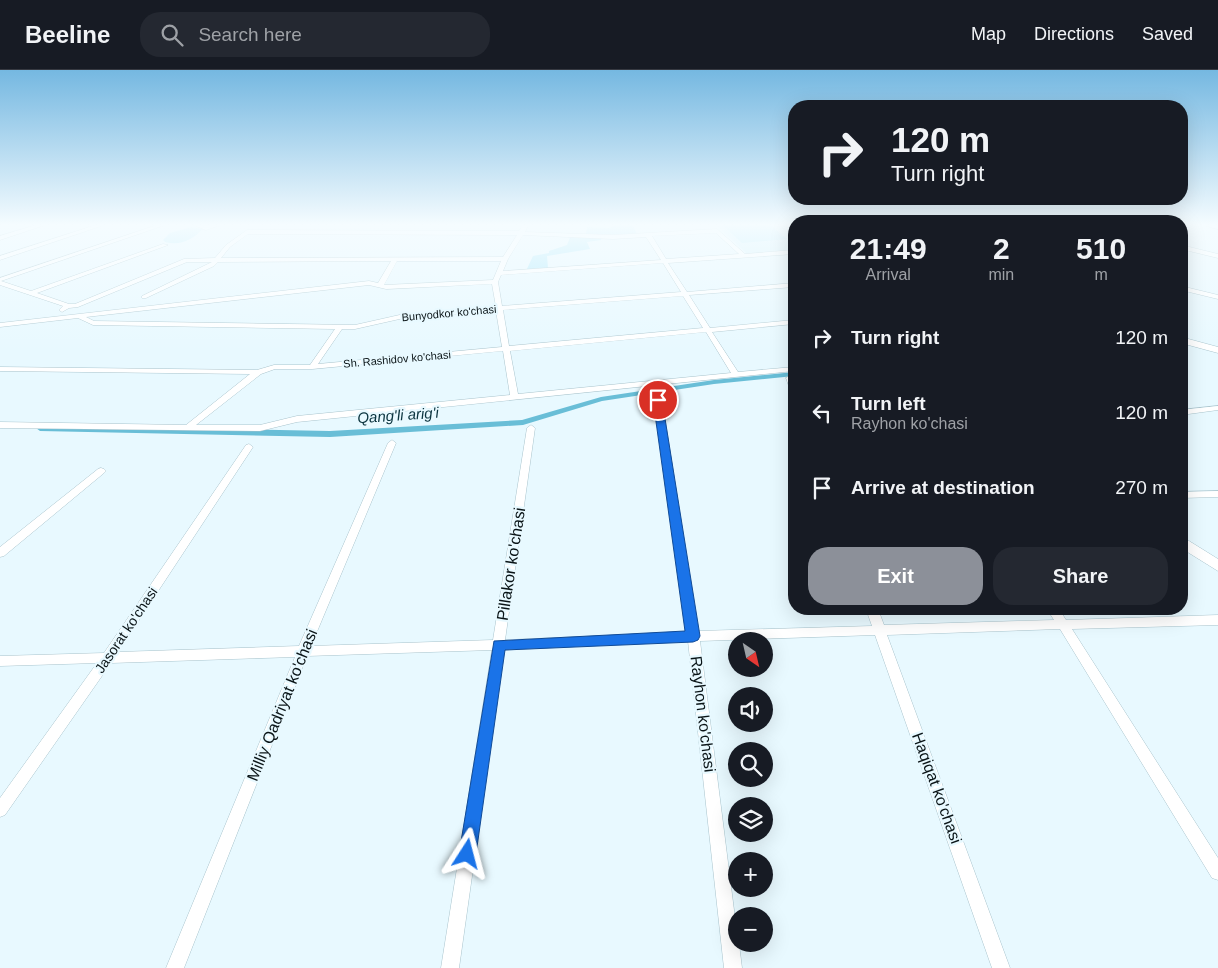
<!DOCTYPE html>
<html lang="en">
<head>
<meta charset="utf-8">
<style>
  body { margin:0; font-family:Helvetica,sans-serif; background:#242831; color:#f1f3f6; height:100vh; display:flex; flex-direction:column; font-size:19px; white-space:nowrap }
  * { box-sizing:border-box; margin:0 }
  p { font-size:16px; color:#9ea1a6 }
  .icon { flex:none; width:28px; height:28px; fill:none; stroke:currentColor; stroke-width:2; stroke-linecap:round; stroke-linejoin:round }
  .map { position:relative; flex:1; overflow:hidden }
  .drawer { position:absolute; left:788px; top:145px; width:400px; height:400px; display:flex; flex-direction:column; background:#171b24; border-radius:20px; box-shadow:0 5px 20px #0002 }
  .drawer>* { flex:none }
  .top-card { position:absolute; left:788px; top:30px; width:400px; height:105px; border-radius:20px; box-shadow:0 5px 20px #0002; background:#171b24; color:#f1f3f6; overflow:hidden }
  .needle { width:32px; rotate:146deg }
  .buttons { position:absolute; left:728px; top:562px; display:grid; gap:10px }
  .buttons a { display:grid; place-items:center; width:45px; height:45px; border-radius:50%; background:#171b24; box-shadow:0 5px 20px #0002; font-size:25px }
  .pin { position:absolute; display:grid; place-items:center; width:42px; height:42px; color:#fff; margin:-21px; border:2px solid #fff; border-radius:50%; box-shadow:0 1px 5px #0007 }
  .me { position:absolute; width:55px; margin:-28px; rotate:9deg; stroke-linejoin:round; filter:drop-shadow(0 0 4px #0008) }
  .turn { display:flex; align-items:center; gap:18px; height:105px; padding:0 20px; font-size:22px }
  .turn .icon { width:65px; height:65px; stroke-width:2.5 }
  .turn b { display:block; font-size:35px; line-height:42px }
  .eta { display:flex; justify-content:space-evenly; align-items:center; height:85px; text-align:center }
  .eta b { font-size:30px; font-weight:700; line-height:35px }
  .action { display:flex; gap:10px; margin-top:auto; padding:10px 20px }
  .action a { flex:1; height:58px; border-radius:20px; background:#8c9099; color:#fff; font-size:20px; font-weight:700; line-height:58px; text-align:center }
  .action a+a { background:#242831; color:#f1f3f6 }
  ul { padding:0; list-style:none }
  li { display:flex; align-items:center; gap:15px; height:75px; padding:0 20px }
  li div { flex:1 }
  li b { display:block; font-size:19px }
  li em { font-style:normal }
  header { display:flex; align-items:center; gap:30px; box-sizing:border-box; height:70px; padding:0 25px; background:#171b24; border-bottom:1px solid #363941 }
  header strong { font-size:24px }
  nav { display:flex; gap:28px; margin-inline-start:auto; font-size:18px }
  .search { width:350px; height:45px; background:#242831; display:flex; align-items:center; gap:12px; box-sizing:border-box; padding:0 18px; border-radius:20px; color:#9ea1a6; font-size:19px }
  .map>svg:first-child { display:block }
  .built { fill:#d4f2fc }
  .green { fill:#afe9fb }
  .lines { fill:none; stroke-linecap:round; stroke-linejoin:round }
  .canal { fill:#69bed7; fill-rule:evenodd }
  .minor-casing { stroke:#a9c4cd; stroke-width:1 }
  .secondary-casing { stroke:#a9c4cd; stroke-width:1 }
  .minor { fill:#fff; fill-rule:evenodd }
  .secondary { fill:#fff; fill-rule:evenodd }
  .route { fill:#1a73e8; stroke:#114b97 }
  .labels { text-anchor:middle; dominant-baseline:central; stroke-width:4.5; stroke-linejoin:round; paint-order:stroke }
  .far-street-label { font-size:11px; fill:#0a1417; stroke:#e8f9ff }
  .street-label { font-size:14px; fill:#0a1417; stroke:#e8f9ff }
  .water-label { font-size:15px; font-style:italic; fill:#0a333e; stroke:#e8f9ff }
  .near-street-label { font-size:16px; fill:#0a1417; stroke:#e8f9ff }
</style>
</head>
<body>
<header>
<strong>Beeline</strong>
<div class="search"><svg class="icon" aria-label="search" viewBox="0 0 24 24"><circle cx="10" cy="10" r="6"/><path d="M15 15l6 6"/></svg>Search here</div>
<nav><a>Map</a><a>Directions</a><a>Saved</a></nav>
</header>
<div class="map">
<svg width="1218" height="898" viewBox="0 0 1218 898">
  <rect width="100%" height="100%" fill="#e8f9ff"/>
  <polygon class="built" points="717,155 794,155 794,180 747,184"/>
  <g class="green">
    <polygon points="615,155 633,155 637,165 586,164 587,157 608,158"/>
    <polygon points="722,155 770,155 787,169 742,173"/>
    <path d="M191 157 203 159C192 170 180 176 165 172L163 170 170 163Z"/>
    <polygon points="571,165 602,167 601,170 587,172 590,179 547,186 548,198 526,201 533,186 549,183 549,181 567,175"/>
  </g>
  <g class="lines">
    <polygon class="canal" points="794,302 794,306 714,314 602,331 523,355 330,367 40,361 36,358 40,355 330,361 522,350 601,327 714,310"/>
    <defs>
      <g id="minor">
        <polygon points="36,155 45,155 0,170 0,166"/>
        <polygon points="96,155 104,155 0,190 0,186"/>
        <path d="M157 155H165L1 211 31 221 163 174 168 175 37 223 69 234H75L184 189 215 188 226 175 247 160 519 161 523 155H528L525 162 613 165 717 159 745 184 794 180V184L668 193 687 222 794 213V217L689 225 710 258 794 250V254L712 262 738 302 794 297V301L297 352 260 361 0 358V352L186 355 250 304 0 301V297L257 300 274 295H310L335 259 93 255 78 248 0 257V253L369 211 378 213 391 191 218 192 214 196 146 228H142V226L212 192H187L78 237 69 238 62 242 59 240 63 236 0 215V208ZM716 163 739 184 666 189 652 166ZM248 164 517 165 503 187 221 188 230 177ZM523 165 613 169 646 167 661 190 503 201 508 189ZM397 191H501L493 210 384 215ZM663 193 681 222 502 236 498 212 501 205ZM492 214 496 237 404 244 355 255 94 251 86 247 369 215 386 219ZM683 226 703 258 509 276 503 240ZM496 241 502 277 318 294 342 259H355L404 248ZM706 262 731 303 518 324 510 281ZM503 281 510 325 297 346 260 355H196L261 304 275 299H312Z"/>
        <polygon points="194,155 220,155 206,160"/>
        <polygon points="1203,155 1218,155 1218,159"/>
        <polygon points="1181,175 1218,184 1218,188 1181,179"/>
        <polygon points="1181,216 1218,225 1218,229 1181,220"/>
        <polygon points="791,305 794,305 794,321 790,319 786,308"/>
        <polygon points="655,328 661,328 662,330 698,561 872,556 866,539 878,539 884,555 1054,550 1047,539 1059,539 1066,550 1218,545 1218,555 1072,559 1218,788 1218,810 1212,808 1060,559 887,565 1010,898 992,898 875,565 700,571 736,856 736,874 739,874 742,898 724,898 688,571 504,580 459,898 441,898 492,580 307,586 184,898 166,898 295,587 111,593 5,745 0,747 0,728 97,593 0,596 0,586 104,583 246,375 249,374 253,377 118,582 299,576 388,373 392,370 396,373 311,576 493,570 527,358 531,355 535,358 505,570 686,562 654,330"/>
        <polygon points="1218,336 1218,340 1181,345 1181,340"/>
        <polygon points="101,398 104,399 106,401 104,403 4,486 0,487 0,477 98,399"/>
        <polygon points="1218,421 1218,427 1181,428 1181,422"/>
      </g>
      <g id="secondary">
        <polygon points="1181,267 1218,277 1218,283 1181,273"/>
        <polygon points="1181,466 1218,489 1218,501 1181,478"/>
      </g>
    </defs>
    <use href="#minor" class="minor-casing"/>
    <use href="#secondary" class="secondary-casing"/>
    <use href="#minor" class="minor"/>
    <use href="#secondary" class="secondary"/>
  </g>
  <linearGradient id="sky" x2="0" y2="1"><stop stop-color="#75b8e1"/><stop offset="0.55" stop-color="#f5fcff"/><stop offset="1" stop-color="#f5fcff" stop-opacity="0"/></linearGradient>
  <rect width="1218" height="281" fill="url(#sky)"/>
  <polygon class="route" points="655,328 658,328 662,330 700,566 698,570 693,572 505,580 476,784 474,790 467,793 461,790 459,784 494,571 685,561 653,330"/>
  <g class="labels">
    <g class="far-street-label">
      <text transform="translate(449 243) rotate(-5)">Bunyodkor ko'chasi</text>
      <text transform="translate(397 289) rotate(-5)">Sh. Rashidov ko'chasi</text>
    </g>
    <g class="street-label">
      <text transform="translate(126 560) rotate(-56)">Jasorat ko'chasi</text>
    </g>
    <g class="water-label">
      <text transform="translate(398 345) rotate(-4)">Qang'li arig'i</text>
    </g>
    <g class="near-street-label">
      <text transform="translate(511 494) rotate(-81)">Pillakor ko'chasi</text>
      <text transform="translate(282 635) rotate(-68)">Milliy Qadriyat ko'chasi</text>
      <text transform="translate(703 644) rotate(83)">Rayhon ko'chasi</text>
      <text transform="translate(937 718) rotate(70)">Haqiqat ko'chasi</text>
    </g>
  </g>
</svg>
<div class="buttons">
<a><svg class="needle" viewBox="-14 -14 28 28"><path d="M0-13l5 13h-10z" fill="#e53935"/><path d="M0 13l5-13h-10z" fill="#9ea1a6"/></svg></a>
<a><svg class="icon" aria-label="sound" viewBox="0 0 24 24"><path d="M4 9h4l5-4v14l-5-4H4zM17 9q2 3 0 6"/></svg></a>
<a><svg class="icon" aria-label="search" viewBox="0 0 24 24"><circle cx="10" cy="10" r="6"/><path d="M15 15l6 6"/></svg></a>
<a><svg class="icon" aria-label="layers" viewBox="0 0 24 24"><path d="M12 4l9 5-9 5-9-5zM3 14l9 5 9-5"/></svg></a>
<a>+</a>
<a>−</a>
</div>
<div class="pin" style="left:658px;top:330px;background:#d93025"><svg class="icon" aria-label="arrive" viewBox="0 0 24 24"><path d="M6 21V4h12l-3 4 3 4H6"/></svg></div>
<svg class="me" style="left:467px;top:784px" viewBox="-20 -20 40 40"><path d="M0-17L14 15 0 8-14 15z" fill="#1a73e8" stroke="#fff" stroke-width="4"/></svg>
<div class="top-card">
<div class="turn"><svg class="icon" aria-label="right" viewBox="0 0 24 24"><path d="M7 20v-9h11M14 6l5 5-5 5"/></svg><div><b>120 m</b>Turn right</div></div>
</div>
<section class="drawer">
<div class="eta">
<div><b>21:49</b><p>Arrival</p></div>
<div><b>2</b><p>min</p></div>
<div><b>510</b><p>m</p></div>
</div>
<ul>
<li><svg class="icon" aria-label="right" viewBox="0 0 24 24"><path d="M7 20v-9h11M14 6l5 5-5 5"/></svg><div><b>Turn right</b></div><em>120 m</em></li>
<li><svg class="icon" aria-label="left" viewBox="0 0 24 24"><path d="M17 20v-9H6M10 6l-5 5 5 5"/></svg><div><b>Turn left</b><p>Rayhon ko'chasi</p></div><em>120 m</em></li>
<li><svg class="icon" aria-label="arrive" viewBox="0 0 24 24"><path d="M6 21V4h12l-3 4 3 4H6"/></svg><div><b>Arrive at destination</b></div><em>270 m</em></li>
</ul>
<div class="action"><a>Exit</a><a>Share</a></div>
</section>
</div>
</body>
</html>
